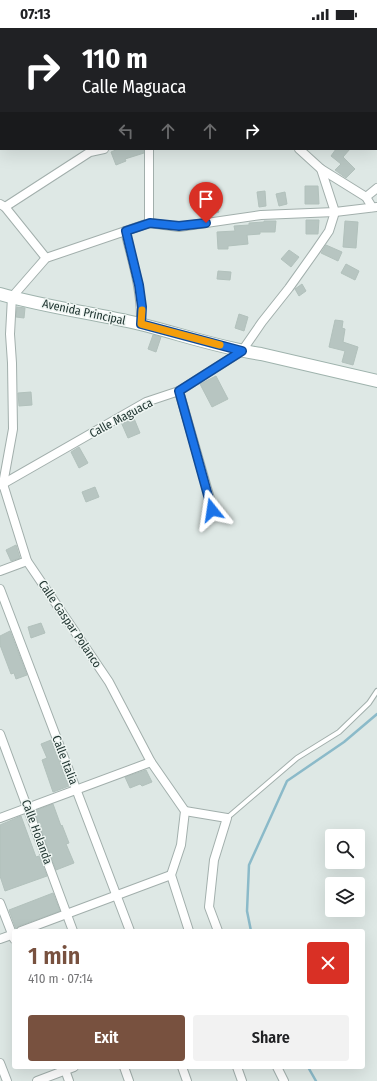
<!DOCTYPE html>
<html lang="en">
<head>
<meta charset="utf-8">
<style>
  body { margin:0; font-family:"Fira Sans Condensed",sans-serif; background:#f2f2f2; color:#202124; height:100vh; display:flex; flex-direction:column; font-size:15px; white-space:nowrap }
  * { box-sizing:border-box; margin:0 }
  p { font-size:13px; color:#757577 }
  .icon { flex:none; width:22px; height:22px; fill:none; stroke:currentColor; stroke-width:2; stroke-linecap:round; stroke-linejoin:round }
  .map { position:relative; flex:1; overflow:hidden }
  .sheet { position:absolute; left:12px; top:901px; width:353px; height:140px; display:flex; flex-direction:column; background:#fff; border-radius:4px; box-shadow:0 4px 16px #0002 }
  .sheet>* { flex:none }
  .banner { position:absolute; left:0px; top:0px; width:377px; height:122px; box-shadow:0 4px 16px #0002; background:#202124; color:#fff; overflow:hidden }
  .buttons { position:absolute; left:325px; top:801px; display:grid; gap:8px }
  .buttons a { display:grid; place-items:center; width:40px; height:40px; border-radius:4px; background:#fff; box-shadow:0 4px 16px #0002; font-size:20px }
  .pin { position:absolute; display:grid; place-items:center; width:34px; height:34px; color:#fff; margin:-41px -17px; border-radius:50% 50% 50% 0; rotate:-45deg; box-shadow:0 0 4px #0007 }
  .pin .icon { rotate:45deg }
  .me { position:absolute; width:44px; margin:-22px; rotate:345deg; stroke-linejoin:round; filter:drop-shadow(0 0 3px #0008) }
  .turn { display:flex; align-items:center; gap:14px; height:84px; padding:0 16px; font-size:18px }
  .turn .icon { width:52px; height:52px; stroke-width:2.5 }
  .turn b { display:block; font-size:28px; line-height:34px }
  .lanes { display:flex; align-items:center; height:38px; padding:0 16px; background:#0003; justify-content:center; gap:20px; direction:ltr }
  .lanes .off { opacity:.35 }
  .round { display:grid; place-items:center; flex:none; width:42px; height:42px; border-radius:4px; background:#f2f2f2 }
  .head { display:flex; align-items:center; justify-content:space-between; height:68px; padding:0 16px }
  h1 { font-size:24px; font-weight:600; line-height:30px; color:#78513f }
  .button { display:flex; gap:8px; margin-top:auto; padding:8px 16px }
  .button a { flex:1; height:46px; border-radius:4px; background:#78513f; color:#fff; font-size:16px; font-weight:600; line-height:46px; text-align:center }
  .button a+a { background:#f2f2f2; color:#202124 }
  .status { display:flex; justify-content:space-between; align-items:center; height:28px; padding:0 20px; background:#fff; direction:ltr }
  .status svg { height:11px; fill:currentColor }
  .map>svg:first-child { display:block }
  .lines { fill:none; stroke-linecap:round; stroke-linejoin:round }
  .stream { stroke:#8bbac9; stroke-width:2.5 }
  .building { fill:#b7c5c1; stroke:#b2c1bc }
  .service-casing { stroke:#a2afac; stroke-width:6 }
  .minor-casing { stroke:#a2afac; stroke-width:10 }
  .tertiary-casing { stroke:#a2afac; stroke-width:12 }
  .secondary-casing { stroke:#9fb3ad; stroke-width:14 }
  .service { stroke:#fff; stroke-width:4 }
  .minor { stroke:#fff; stroke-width:8 }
  .tertiary { stroke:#fff; stroke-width:10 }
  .secondary { stroke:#fff; stroke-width:12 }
  .route-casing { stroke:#114b97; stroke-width:10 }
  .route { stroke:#1a73e8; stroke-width:7 }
  .slow { stroke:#f59e0b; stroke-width:7 }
  .labels { text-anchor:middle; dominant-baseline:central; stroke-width:3; stroke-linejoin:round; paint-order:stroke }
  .street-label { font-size:12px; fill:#213632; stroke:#eef5f2 }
</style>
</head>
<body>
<div class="status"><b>07:13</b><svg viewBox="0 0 49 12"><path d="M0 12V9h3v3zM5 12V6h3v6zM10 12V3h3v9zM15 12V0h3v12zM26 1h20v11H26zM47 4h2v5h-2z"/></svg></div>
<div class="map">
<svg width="377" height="1053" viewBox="0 0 377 1053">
  <rect width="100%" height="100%" fill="#dee8e5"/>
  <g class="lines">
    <g class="stream">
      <polyline points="251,903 247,883 249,837 287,753 344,714 377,686"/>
      <polyline points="308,1039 316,1053"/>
    </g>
  </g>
  <g class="building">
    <polygon points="118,121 144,121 144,125 125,131 126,133 116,137 111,124"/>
    <polygon points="336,121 350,121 343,129 355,141 346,150 335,142 341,136 331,128"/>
    <polygon points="305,158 318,158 319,176 305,176"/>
    <polygon points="265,163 266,178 259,179 257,164"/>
    <polygon points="285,164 287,176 279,178 276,166"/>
    <polygon points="215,172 219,184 213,186 209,174"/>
    <polygon points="306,192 319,192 318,206 306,206"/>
    <polygon points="264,193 276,193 275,204 260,204 260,206 247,207 248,216 228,218 228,221 218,221 217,204 235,203 234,198 249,197 249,195 264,194"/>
    <polygon points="345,193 358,194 356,220 343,219"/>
    <polygon points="326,217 342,224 338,233 321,225"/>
    <polygon points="289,222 299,229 291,239 281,231"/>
    <polygon points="346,236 359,243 355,252 341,245"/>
    <polygon points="218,243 231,244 230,252 217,251"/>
    <polygon points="302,256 306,263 299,268 295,261"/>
    <polygon points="17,279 25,280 24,290 16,289"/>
    <polygon points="239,286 248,289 244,303 235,300"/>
    <polygon points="335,292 343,293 342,300 345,301 343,314 358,319 353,337 342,334 345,323 329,319"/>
    <polygon points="153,307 161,309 156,324 148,321"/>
    <polygon points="216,348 228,371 212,379 200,356"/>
    <polygon points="31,364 32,377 19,378 18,365"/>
    <polygon points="133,388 140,405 128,410 121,394"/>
    <polygon points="79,419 88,435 79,440 71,424"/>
    <polygon points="95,459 99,469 86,474 82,464"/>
    <polygon points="16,517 20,530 11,533 6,522"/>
    <polygon points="41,595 45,605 31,610 28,599"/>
    <polygon points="10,603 27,647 16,651 14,645 11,646 0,617 0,608"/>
    <polygon points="51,712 69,758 53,764 42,732 47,730 41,716"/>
    <polygon points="146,742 152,754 142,758 140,756 130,760 125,749"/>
    <polygon points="53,776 61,798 62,797 69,815 66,816 74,835 56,842 34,783"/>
    <polygon points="21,788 36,829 39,828 47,848 5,863 0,848 0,797"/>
    <polygon points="53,865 60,883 19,898 16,901 9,882"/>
  </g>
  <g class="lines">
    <defs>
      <polyline id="service" points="227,790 297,730 339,704 369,675 377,663"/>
      <g id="minor">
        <polyline points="194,0 194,1"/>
        <polyline points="376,21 377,20"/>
        <polyline points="376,97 377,98"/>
        <polyline points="149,121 149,195"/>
        <polyline points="321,141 366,169 372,179"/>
        <polyline points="366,169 377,160"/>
        <polyline points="0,176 5,179 46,230"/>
        <polyline points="5,179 90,124 104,121"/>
        <path d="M125 203C133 235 142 263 141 296"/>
        <polyline points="12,269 10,306 12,335 13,401 3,456 27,533 109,654 151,734 185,783 181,817 171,847 189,903"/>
        <polyline points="12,269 46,230 149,195 179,199 261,187 335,184 377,179"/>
        <polyline points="179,363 213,481"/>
        <polyline points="1,457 146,374 179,363 242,323 262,294 289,260 316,222 329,203 335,184 321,141 299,121"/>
        <polyline points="0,543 27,533"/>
        <polyline points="0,561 130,903"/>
        <polyline points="0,706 73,903"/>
        <polyline points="185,783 227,790 214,832 209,879 218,903"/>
        <polyline points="0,790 151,734"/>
        <polyline points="0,875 14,911"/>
        <polyline points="21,903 171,847"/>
        <polyline points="0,911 14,906"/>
        <polyline points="0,1035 7,1053"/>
        <polyline points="64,1039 69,1053"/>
        <polyline points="124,1039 129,1053"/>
        <polyline points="182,1039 187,1053"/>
        <polyline points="237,1039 242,1053"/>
        <polyline points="277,1039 284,1053"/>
        <polyline points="37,1053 74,1039"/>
      </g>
      <g id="tertiary">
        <polyline points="130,1 132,0"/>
        <polyline points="0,86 1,85"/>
      </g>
      <path id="secondary" d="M0 266C46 279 93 285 140 296 180 306 220 320 261 326L377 353"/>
    </defs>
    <use href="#service" class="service-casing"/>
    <use href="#minor" class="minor-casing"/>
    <use href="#tertiary" class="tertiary-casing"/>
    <use href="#secondary" class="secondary-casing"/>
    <use href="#service" class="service"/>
    <use href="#minor" class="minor"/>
    <use href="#tertiary" class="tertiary"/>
    <use href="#secondary" class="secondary"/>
  </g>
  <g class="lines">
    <defs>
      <polyline id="route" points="206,195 179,198 150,195 126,203 139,257 142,279 141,296 242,323 179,363 212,482"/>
    </defs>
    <use href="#route" class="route-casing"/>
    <use href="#route" class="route"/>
    <polyline class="slow" points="142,282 141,296 220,317"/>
  </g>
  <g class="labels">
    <g class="street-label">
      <text transform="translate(84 284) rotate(12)">Avenida Principal</text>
      <text transform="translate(121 390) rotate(-28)">Calle Maguaca</text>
      <text transform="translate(70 596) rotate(56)">Calle Gaspar Polanco</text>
      <text transform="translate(65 732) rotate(69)">Calle Italia</text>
      <text transform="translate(37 804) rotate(70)">Calle Holanda</text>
    </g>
  </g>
</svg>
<div class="buttons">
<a><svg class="icon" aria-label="search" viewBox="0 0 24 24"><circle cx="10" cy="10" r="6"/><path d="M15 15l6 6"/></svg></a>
<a><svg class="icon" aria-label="layers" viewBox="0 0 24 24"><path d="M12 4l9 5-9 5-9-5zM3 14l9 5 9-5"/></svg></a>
</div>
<div class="pin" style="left:206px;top:195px;background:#d93025"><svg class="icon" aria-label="arrive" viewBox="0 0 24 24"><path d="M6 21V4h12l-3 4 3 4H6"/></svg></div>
<svg class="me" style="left:212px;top:482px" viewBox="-20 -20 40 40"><path d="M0-17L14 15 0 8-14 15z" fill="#1a73e8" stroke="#fff" stroke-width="4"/></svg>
<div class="banner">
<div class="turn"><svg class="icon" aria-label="right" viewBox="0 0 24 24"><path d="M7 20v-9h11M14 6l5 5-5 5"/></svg><div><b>110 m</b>Calle Maguaca</div></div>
<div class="lanes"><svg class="icon off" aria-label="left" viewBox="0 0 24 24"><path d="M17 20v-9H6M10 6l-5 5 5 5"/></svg><svg class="icon off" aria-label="ahead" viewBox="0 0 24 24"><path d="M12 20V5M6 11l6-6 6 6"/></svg><svg class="icon off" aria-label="ahead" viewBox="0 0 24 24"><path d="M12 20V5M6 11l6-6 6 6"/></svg><svg class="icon" aria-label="right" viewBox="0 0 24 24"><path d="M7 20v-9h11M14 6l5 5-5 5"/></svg></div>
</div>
<section class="sheet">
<div class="head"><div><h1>1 min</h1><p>410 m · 07:14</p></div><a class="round" style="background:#d93025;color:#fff"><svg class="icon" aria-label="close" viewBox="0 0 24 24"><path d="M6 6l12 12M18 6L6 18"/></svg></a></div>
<div class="button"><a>Exit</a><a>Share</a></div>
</section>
</div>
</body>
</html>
